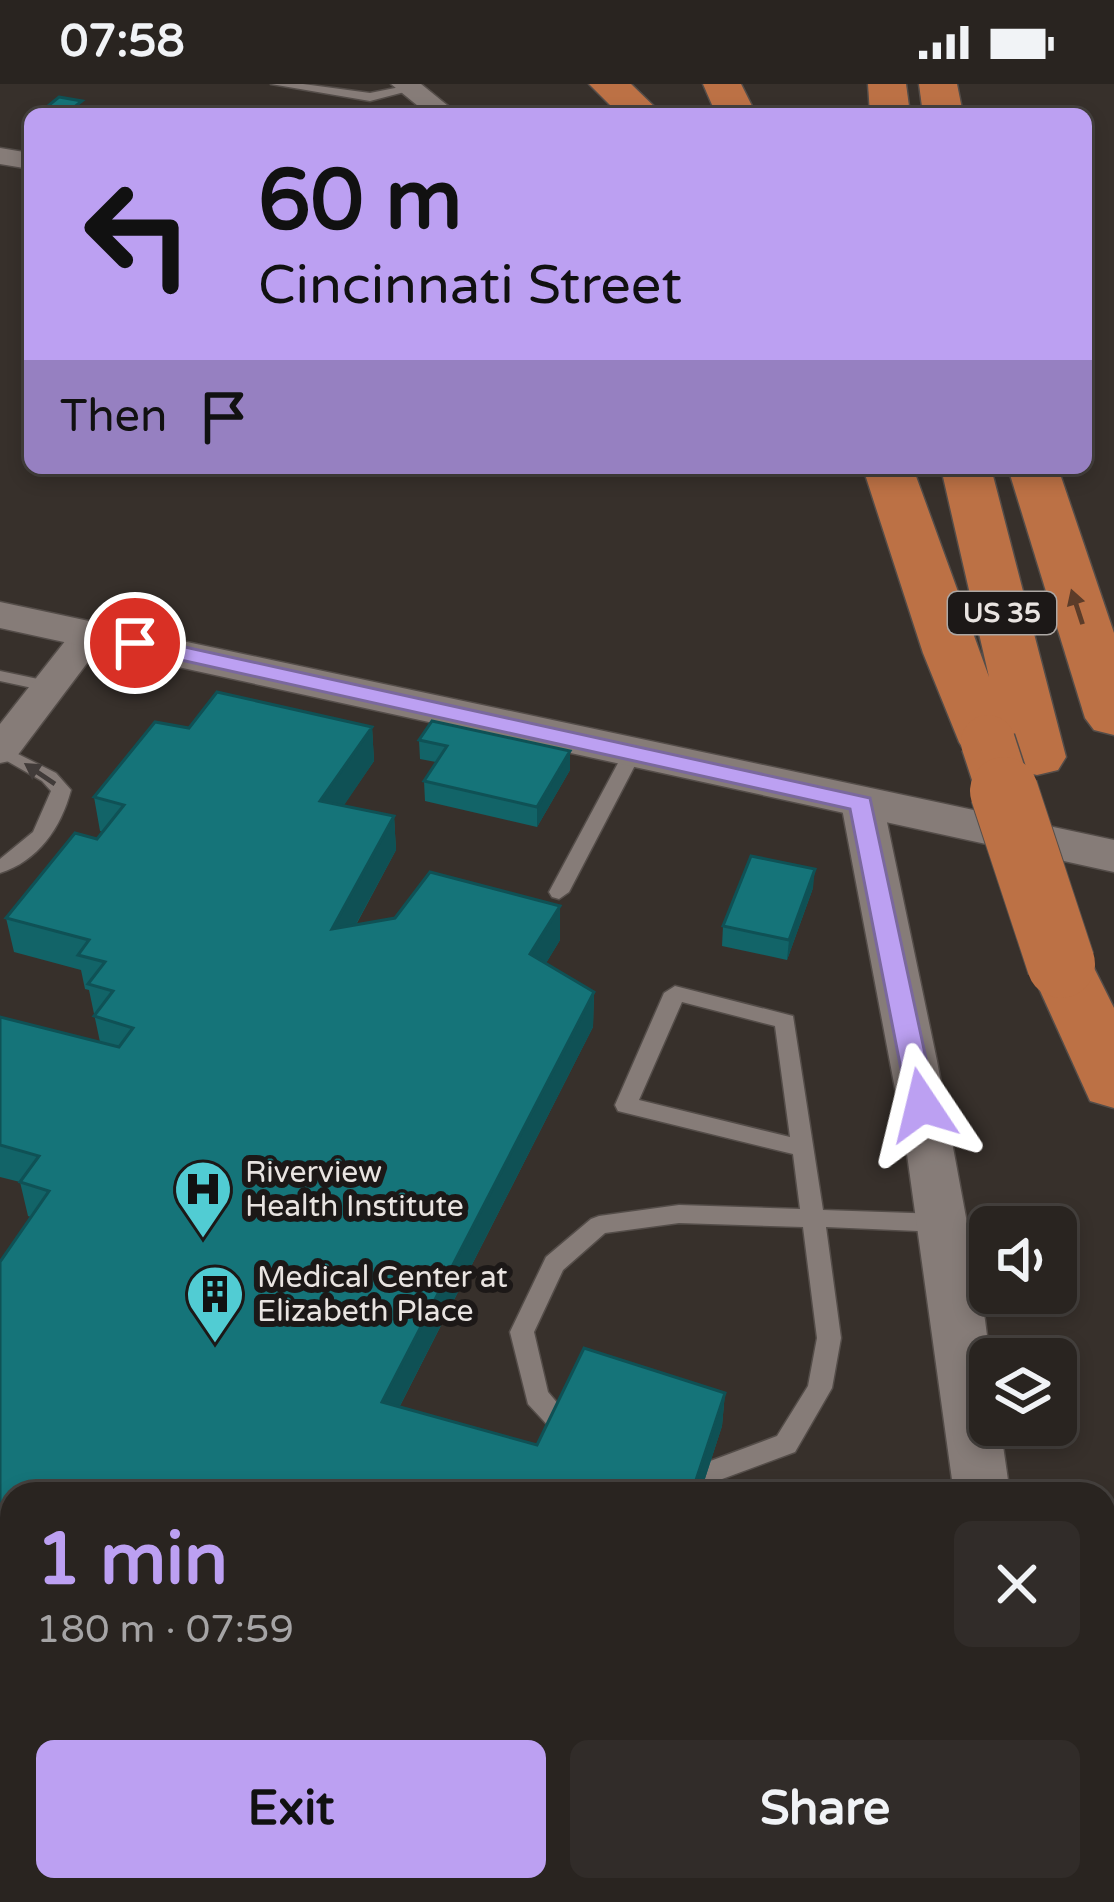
<!DOCTYPE html>
<html lang="en">
<head>
<meta charset="utf-8">
<style>
  body { margin:0; font-family:"Varela Round",sans-serif; background:#312c29; color:#f1f3f6; height:100vh; display:flex; flex-direction:column; font-size:45px; white-space:nowrap }
  * { box-sizing:border-box; margin:0 }
  p { font-size:39px; color:#a5a4a5 }
  .icon { flex:none; width:66px; height:66px; fill:none; stroke:currentColor; stroke-width:2; stroke-linecap:round; stroke-linejoin:round }
  .map { position:relative; flex:1; overflow:hidden }
  .sheet { position:absolute; left:0px; top:1398px; width:1116px; height:420px; display:flex; flex-direction:column; background:#292420; border-radius:36px 36px 0 0; box-shadow:0 6px 18px #0003,0 0 0 3px #45413e }
  .sheet>* { flex:none }
  .guide { position:absolute; left:24px; top:24px; width:1068px; height:366px; border-radius:18px; box-shadow:0 6px 18px #0003,0 0 0 3px #45413e; background:#bca0f2; color:#111; overflow:hidden }
  .controls { position:absolute; left:969px; top:1122px; display:grid; gap:24px }
  .controls a { display:grid; place-items:center; width:108px; height:108px; border-radius:18px; background:#292420; box-shadow:0 6px 18px #0003,0 0 0 3px #45413e; font-size:60px }
  .pin { position:absolute; display:grid; place-items:center; width:102px; height:102px; color:#fff; margin:-51px; border:6px solid #fff; border-radius:50%; box-shadow:0 3px 12px #0007 }
  .me { position:absolute; width:132px; margin:-66px; rotate:350deg; stroke-linejoin:round; filter:drop-shadow(0 0 9px #0008) }
  .turn { display:flex; align-items:center; gap:42px; height:252px; padding:0 36px; font-size:54px }
  .turn .icon { width:156px; height:156px; stroke-width:2.5 }
  .turn b { display:block; font-size:84px; line-height:102px }
  .then { display:flex; align-items:center; height:114px; padding:0 36px; background:#0003; gap:24px; font-size:45px }
  .round { display:grid; place-items:center; flex:none; width:126px; height:126px; border-radius:18px; background:#312c29 }
  .headline { display:flex; align-items:center; justify-content:space-between; height:204px; padding:0 36px }
  h1 { font-size:72px; font-weight:800; line-height:90px; color:#bca0f2 }
  .primary-button { display:flex; gap:24px; margin-top:auto; padding:24px 36px }
  .primary-button a { flex:1; height:138px; border-radius:18px; background:#bca0f2; color:#111; font-size:48px; font-weight:800; line-height:138px; text-align:center }
  .primary-button a+a { background:#312c29; color:#f1f3f6 }
  .status { display:flex; justify-content:space-between; align-items:center; height:84px; padding:0 60px; background:#292420; direction:ltr }
  .status svg { height:33px; fill:currentColor }
  .map>svg:first-child { display:block }
  .lines { fill:none; stroke-linecap:round; stroke-linejoin:round }
  .service-casing { stroke:#544d49; stroke-width:3 }
  .minor-casing { stroke:#544d49; stroke-width:3 }
  .tertiary-casing { stroke:#544d49; stroke-width:3 }
  .motorway-casing { stroke:#544d49; stroke-width:3 }
  .service { fill:#867c78; fill-rule:evenodd }
  .minor { fill:#867c78; fill-rule:evenodd }
  .tertiary { fill:#867c78; fill-rule:evenodd }
  .motorway { fill:#bc7145; fill-rule:evenodd }
  .motorway-bridge-far1-casing { stroke:#544d49; stroke-width:57; stroke-linecap:butt }
  .motorway-bridge-casing { stroke:#544d49; stroke-width:70; stroke-linecap:butt }
  .motorway-bridge-far1 { stroke:#bc7145; stroke-width:54 }
  .motorway-bridge { stroke:#bc7145; stroke-width:68 }
  .wall { fill:#126468 }
  .shaded-wall { fill:#0f5155 }
  .building { fill:#157479; stroke:#0f5155; stroke-width:3 }
  .oneway { fill:#5c3c29 }
  .oneway2 { fill:#413b39 }
  .route { fill:#bca0f2; stroke:#7a689d; stroke-width:3 }
  .labels { text-anchor:middle; dominant-baseline:central; stroke-width:12; stroke-linejoin:round; paint-order:stroke }
  .shield { fill:#1c1817; stroke:#aca7a4; stroke-width:3 }
  .shield-label { font-size:27px; font-weight:bold; fill:#e9e4e1 }
  .poi-label { font-size:30px; fill:#e9e4e1; stroke:#1c1817; text-anchor:start }
</style>
</head>
<body>
<div class="status"><b>07:58</b><svg viewBox="0 0 49 12"><path d="M0 12V9h3v3zM5 12V6h3v6zM10 12V3h3v9zM15 12V0h3v12zM26 1h20v11H26zM47 4h2v5h-2z"/></svg></div>
<div class="map">
<svg width="1114" height="1818" viewBox="0 0 1114 1818">
  <rect width="100%" height="100%" fill="#37302b"/>
  <g class="lines">
    <defs>
      <g id="service">
        <polygon points="271,0 303,0 370,9 410,1 416,5 370,17"/>
        <polygon points="0,587 57,599 60,603 51,608 0,597"/>
        <polygon points="634,660 643,666 569,808 559,815 552,813 549,808 625,666"/>
        <path d="M0 661 56 689 71 706C61 744 38 777 0 789V775L33 748 51 707 42 697 0 673Z"/>
        <path d="M675 902 793 932 823 1126 941 1130 949 1133 953 1139 949 1145 941 1148 826 1143 841 1254 832 1304 795 1368 706 1401 697 1398 693 1390 697 1382 777 1352 808 1302 817 1254 803 1143 679 1139 605 1149 563 1186 534 1248 548 1308 576 1341 572 1348 563 1352 554 1348 528 1320 510 1248 546 1173 591 1135 599 1132 679 1121 800 1125 793 1070 626 1029 618 1027 615 1021 664 909ZM682 918 775 942 790 1053 639 1016Z"/>
        <polygon points="962,1806 998,1806 992,1818 956,1818"/>
      </g>
      <g id="minor">
        <polygon points="391,0 421,0 458,30 428,30"/>
        <polygon points="0,64 30,69 30,85 0,80"/>
        <polygon points="90,539 103,542 109,550 14,676 0,679 0,640 77,542"/>
        <polygon points="862,706 877,710 883,719 937,977 985,1236 990,1275 990,1341 1000,1341 1010,1410 954,1410 906,1063 841,719 847,710"/>
        <polygon points="999,1806 1063,1806 1065,1818 1001,1818"/>
      </g>
      <polygon id="tertiary" points="0,518 1114,756 1114,788 0,544"/>
      <g id="motorway">
        <polygon points="589,0 631,0 662,30 619,30"/>
        <polygon points="703,0 741,0 756,30 716,30"/>
        <polygon points="868,0 906,0 910,30 870,30"/>
        <polygon points="919,0 957,0 963,30 923,30"/>
        <polygon points="863,384 913,384 989,593 941,384 991,384 1066,673 1058,686 1037,691 1016,686 1007,671 988,676 967,671 959,658 923,569"/>
        <polygon points="1008,384 1058,384 1114,549 1114,651 1094,646 1085,634"/>
        <polygon points="1061,858 1084,864 1114,924 1114,1024 1090,1017 1028,880 1038,864"/>
      </g>
    </defs>
    <use href="#service" class="service-casing"/>
    <use href="#minor" class="minor-casing"/>
    <use href="#tertiary" class="tertiary-casing"/>
    <use href="#motorway" class="motorway-casing"/>
    <use href="#service" class="service"/>
    <use href="#minor" class="minor"/>
    <use href="#tertiary" class="tertiary"/>
    <use href="#motorway" class="motorway"/>
    <defs>
      <polyline id="motorway-bridge-far1" points="988,658 1005,710"/>
      <polyline id="motorway-bridge" points="1004,707 1061,880"/>
    </defs>
    <use href="#motorway-bridge-far1" class="motorway-bridge-far1-casing"/>
    <use href="#motorway-bridge" class="motorway-bridge-casing"/>
    <use href="#motorway-bridge-far1" class="motorway-bridge-far1"/>
    <use href="#motorway-bridge" class="motorway-bridge"/>
  </g>
  <g class="wall">
    <polygon points="217,608 372,643 374,677 343,722 394,732 396,766 356,841 395,834 430,788 560,822 560,856 546,879 594,908 593,943 400,1322 537,1361 584,1264 725,1309 722,1342 701,1407 709,1410 12,1410 12,1806 755,1806 752,1818 0,1818 0,1178 31,1133 28,1132 20,1098 0,1093 0,933 100,958 89,906 85,905 81,886 14,868 6,834 75,749 97,755 103,748 100,747 94,713 155,638 189,644"/>
    <polygon points="419,656 570,686 537,743 425,717 424,697 436,678 420,675"/>
    <polygon points="813,804 787,876 722,862 723,842"/>
  </g>
  <g class="shaded-wall">
    <polygon points="372,643 374,677 324,751 320,717"/>
    <polygon points="570,667 570,686 537,743 537,723"/>
    <polygon points="394,732 396,766 335,879 332,845"/>
    <polygon points="815,785 813,804 787,876 789,856"/>
    <polygon points="560,822 560,856 531,904 530,870"/>
    <polygon points="594,908 593,943 385,1351 382,1318"/>
    <polygon points="725,1309 722,1342 700,1410 693,1405"/>
    <polygon points="714,1806 755,1806 752,1818 684,1818"/>
  </g>
  <g class="building">
    <polygon points="59,13 82,17 73,24 80,25 74,30 38,30"/>
    <polygon points="217,608 372,643 320,717 394,732 332,845 395,834 430,788 560,822 530,870 594,908 382,1318 537,1361 584,1264 725,1309 693,1405 709,1410 12,1410 12,1806 714,1806 684,1818 0,1818 0,1178 49,1107 20,1098 39,1072 0,1061 0,933 119,963 133,944 94,932 113,907 88,900 105,878 78,871 89,856 6,834 75,749 97,755 124,721 94,713 155,638 189,644"/>
    <polygon points="432,637 570,667 537,723 424,697 447,662 419,656"/>
    <polygon points="751,772 815,785 789,856 723,842"/>
  </g>
  <defs><path id="oneway-solid" d="M-6-.8H1V-3.2L6.5 0L1 3.2V.8H-6Z" transform="scale(3)"/></defs>
  <use class="oneway" href="#oneway-solid" transform="translate(1077 523) rotate(-108)"/>
  <use class="oneway2" href="#oneway-solid" transform="translate(40 690) rotate(-146)"/>
  <polygon class="route" points="135,552 870,714 936,1021 932,1029 912,1029 908,1021 850,725 127,564 127,554"/>
  <defs>
    <symbol id="hospital-pin" viewBox="-11 -11 22 30"><path d="M0 17L-7.5 6A9.5 9.5 0 1 1 7.5 6Z" fill="#51ccd3" stroke="#1c1817"/><path d="M-5-5h3v3.5h4V-5h3V5h-3V1.5h-4V5h-3Z" fill="#111"/></symbol>
    <symbol id="building-pin" viewBox="-11 -11 22 30"><path d="M0 17L-7.5 6A9.5 9.5 0 1 1 7.5 6Z" fill="#51ccd3" stroke="#1c1817"/><path d="M-4-6H4V6H1V3H-1V6H-4ZM-2.5-4.3h1.7v1.8h-1.7ZM.8-4.3h1.7v1.8H.8ZM-2.5-1h1.7V.8h-1.7ZM.8-1h1.7V.8H.8Z" fill="#111"/></symbol>
  </defs>
  <g fill-rule="evenodd">
    <use href="#hospital-pin" x="170" y="1072" width="66" height="90"/>
    <use href="#building-pin" x="182" y="1177" width="66" height="90"/>
  </g>
  <g class="labels">
    <rect class="shield" x="948" y="508" width="108" height="42" rx="9"/>
    <g class="shield-label">
      <text x="1002" y="529">US 35</text>
    </g>
    <g class="poi-label">
      <text x="245" y="1088">Riverview<tspan x="245" dy="34">Health Institute</tspan></text>
      <text x="257" y="1193">Medical Center at<tspan x="257" dy="34">Elizabeth Place</tspan></text>
    </g>
  </g>
</svg>
<div class="controls">
<a><svg class="icon" aria-label="sound" viewBox="0 0 24 24"><path d="M4 9h4l5-4v14l-5-4H4zM17 9q2 3 0 6"/></svg></a>
<a><svg class="icon" aria-label="layers" viewBox="0 0 24 24"><path d="M12 4l9 5-9 5-9-5zM3 14l9 5 9-5"/></svg></a>
</div>
<div class="pin" style="left:135px;top:559px;background:#d93025"><svg class="icon" aria-label="arrive" viewBox="0 0 24 24"><path d="M6 21V4h12l-3 4 3 4H6"/></svg></div>
<svg class="me" style="left:922px;top:1021px" viewBox="-20 -20 40 40"><path d="M0-17L14 15 0 8-14 15z" fill="#bca0f2" stroke="#fff" stroke-width="4"/></svg>
<div class="guide">
<div class="turn"><svg class="icon" aria-label="left" viewBox="0 0 24 24"><path d="M17 20v-9H6M10 6l-5 5 5 5"/></svg><div><b>60 m</b>Cincinnati Street</div></div>
<div class="then">Then<svg class="icon" aria-label="arrive" viewBox="0 0 24 24"><path d="M6 21V4h12l-3 4 3 4H6"/></svg></div>
</div>
<section class="sheet">
<div class="headline"><div><h1>1 min</h1><p>180 m · 07:59</p></div><a class="round"><svg class="icon" aria-label="close" viewBox="0 0 24 24"><path d="M6 6l12 12M18 6L6 18"/></svg></a></div>
<div class="primary-button"><a>Exit</a><a>Share</a></div>
</section>
</div>
</body>
</html>
